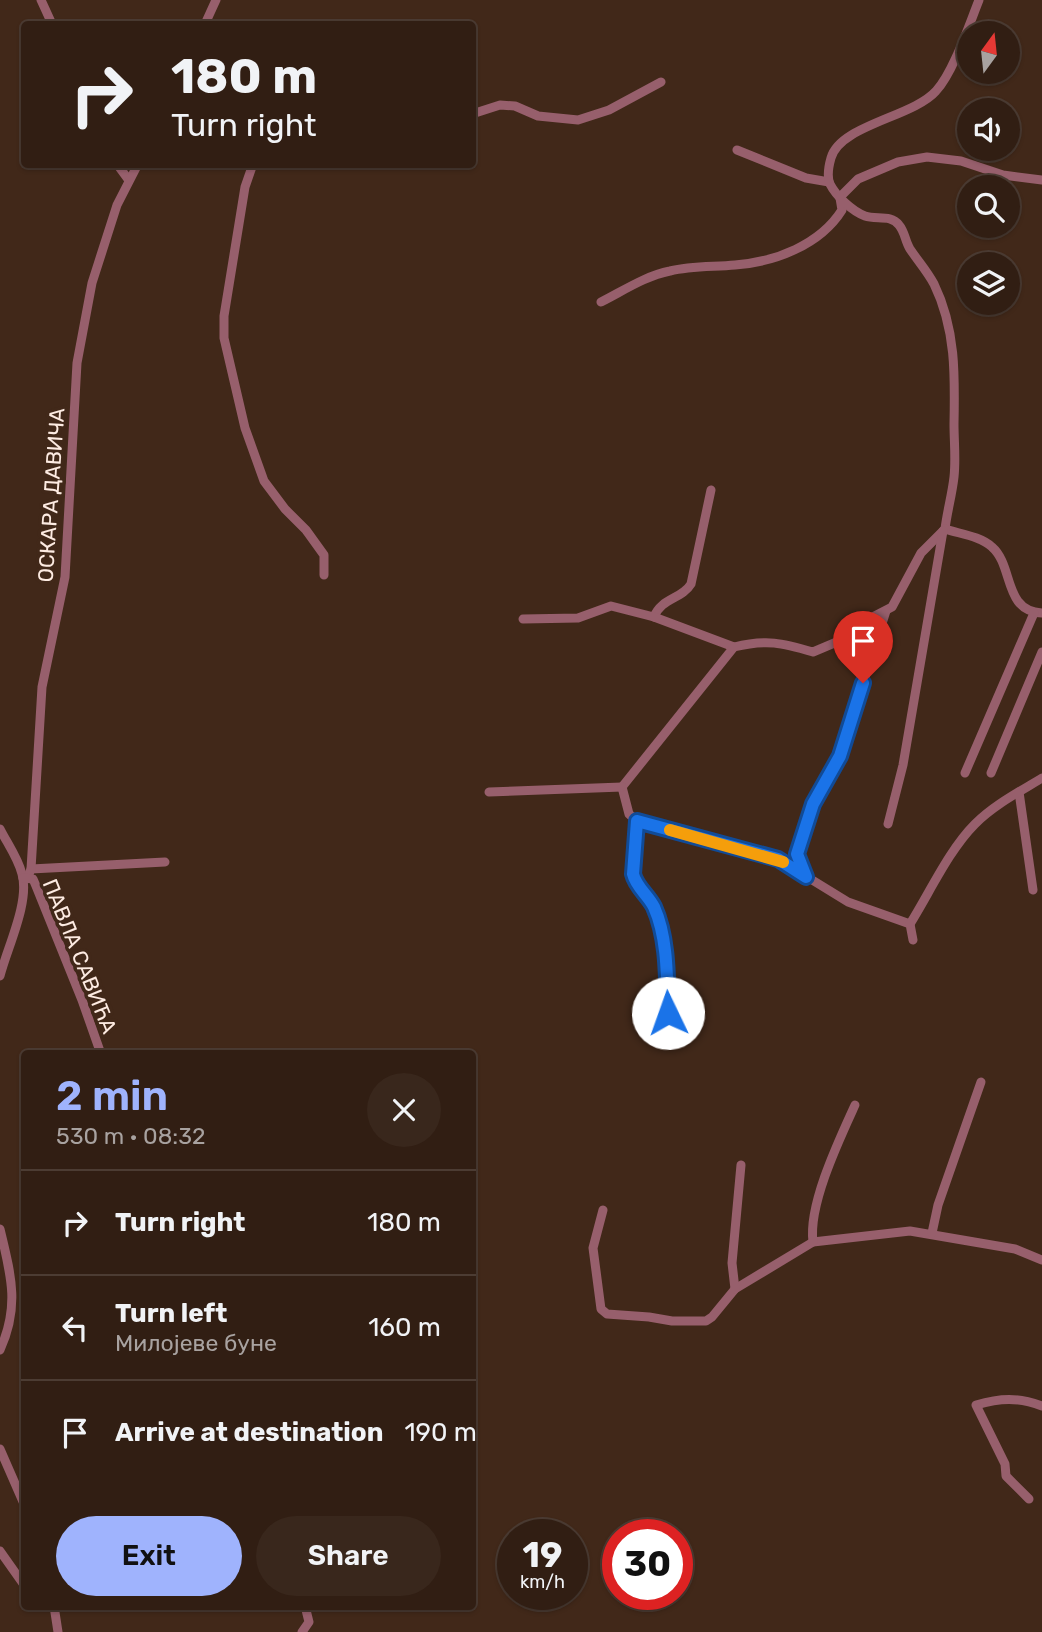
<!DOCTYPE html>
<html lang="en">
<head>
<meta charset="utf-8">
<style>
  body { margin:0; font-family:Rubik,sans-serif; background:#39271c; color:#f1f3f6; height:100vh; display:flex; flex-direction:column; font-size:26px; white-space:nowrap }
  * { box-sizing:border-box; margin:0 }
  p { font-size:23px; color:#a8a2a0 }
  .icon { flex:none; width:38px; height:38px; fill:none; stroke:currentColor; stroke-width:2; stroke-linecap:round; stroke-linejoin:round }
  .map { position:relative; flex:1; overflow:hidden }
  .details { position:absolute; left:21px; top:1050px; width:455px; height:560px; display:flex; flex-direction:column; background:#311e13; border-radius:7px; box-shadow:0 2px 5px #0004,0 0 0 2px #4c3c33 }
  .details>* { flex:none }
  .top-card { position:absolute; left:21px; top:21px; width:455px; height:147px; border-radius:7px; box-shadow:0 2px 5px #0004,0 0 0 2px #4c3c33; background:#311e13; color:#f1f3f6; overflow:hidden }
  .needle { width:46px; rotate:15deg }
  .buttons { position:absolute; left:957px; top:21px; display:grid; gap:14px }
  .buttons a { display:grid; place-items:center; width:63px; height:63px; border-radius:50%; background:#311e13; box-shadow:0 2px 5px #0004,0 0 0 2px #4c3c33; font-size:35px }
  .speed { position:absolute; left:497px; top:1519px; display:flex; gap:14px; font-size:35px; font-weight:700; text-align:center }
  .speed>* { display:grid; place-content:center; width:91px; height:91px; border-radius:50%; background:#311e13; box-shadow:0 2px 5px #0004,0 0 0 2px #4c3c33; line-height:1 }
  .speed small { font-size:18px; font-weight:400 }
  .speed .limit { border:10px solid #d22; background:#fff; color:#111 }
  .pin { position:absolute; display:grid; place-items:center; width:60px; height:60px; color:#fff; margin:-72px -30px; border-radius:50% 50% 50% 0; rotate:-45deg; box-shadow:0 0 7px #0007 }
  .pin .icon { rotate:45deg }
  .me { position:absolute; width:77px; margin:-38px; rotate:357deg; stroke-linejoin:round; filter:drop-shadow(0 0 5px #0008) }
  .turn { display:flex; align-items:center; gap:24px; height:147px; padding:0 35px; font-size:32px }
  .turn .icon { width:91px; height:91px; stroke-width:2.5 }
  .turn b { display:block; font-size:49px; line-height:60px }
  .round { display:grid; place-items:center; flex:none; width:74px; height:74px; border-radius:37px; background:#39271c }
  .head { display:flex; align-items:center; justify-content:space-between; height:119px; padding:0 35px }
  h1 { font-size:42px; font-weight:600; line-height:52px; color:#9fb3fd }
  .cta { display:flex; gap:14px; margin-top:auto; padding:14px 35px }
  .cta a { flex:1; height:80px; border-radius:42px; background:#9fb3fd; color:#111; font-size:28px; font-weight:600; line-height:80px; text-align:center }
  .cta a+a { background:#39271c; color:#f1f3f6 }
  ul { padding:0; list-style:none }
  li { display:flex; align-items:center; gap:21px; height:105px; padding:0 35px; border-top:2px solid #4c3c33 }
  li div { flex:1 }
  li b { display:block; font-size:26px }
  li em { font-style:normal }
  .map>svg:first-child { display:block }
  .lines { fill:none; stroke-linecap:round; stroke-linejoin:round }
  .minor { stroke:#975f6c; stroke-width:9 }
  .route-casing { stroke:#114b97; stroke-width:18 }
  .route { stroke:#1a73e8; stroke-width:12 }
  .slow { stroke:#f59e0b; stroke-width:12 }
  .labels { text-anchor:middle; dominant-baseline:central; stroke-width:7; stroke-linejoin:round; paint-order:stroke }
  .street-label { font-size:21px; fill:#fdebe2; stroke:#412819 }
</style>
</head>
<body>
<div class="map">
<svg width="1042" height="1632" viewBox="0 0 1042 1632">
  <rect width="100%" height="100%" fill="#412819"/>
  <g class="lines">
    <g class="minor">
      <polyline points="41,0 52,24"/>
      <polyline points="205,24 216,0"/>
      <polyline points="472,114 500,105 515,106 538,116 578,120 609,110 661,82"/>
      <polyline points="737,150 806,178 829,182"/>
      <polyline points="117,164 128,179"/>
      <polyline points="253,164 245,187 224,316 224,338 245,428 264,481 285,509 306,530 324,555 324,575"/>
      <polyline points="840,197 858,179 898,162 927,157 961,161 1003,175 1042,180"/>
      <path d="M601 302C623 291 645 276 670 271 691 266 713 267 735 265 775 262 820 245 842 210L840 198"/>
      <path d="M945 529C947 512 952 495 954 477 956 459 954 442 954 424 955 376 956 329 934 284 927 271 918 261 910 249 905 241 905 232 899 225 891 214 876 220 865 216 852 211 836 196 830 184 827 177 829 165 831 158 840 125 913 117 936 91 953 73 969 25 979 0"/>
      <path d="M945 529C960 534 980 536 992 547 1014 566 1003 611 1042 613"/>
      <path d="M654 617C661 598 682 599 691 584L711 490"/>
      <polyline points="523,619 578,618 611,606 654,617 734,647"/>
      <polyline points="965,773 1034,613"/>
      <polyline points="991,773 1042,652"/>
      <path d="M622 787 734 647C767 639 782 643 813 652L839 641 859 624 892 607 921 553 945 529"/>
      <polyline points="622,787 629,814 637,821 778,859 848,902 910,924 913,940"/>
      <polyline points="489,792 622,787"/>
      <polyline points="1019,792 1033,890"/>
      <path d="M637 821 633 874C636 887 648 895 654 907 668 938 667 979 668 1013"/>
      <polyline points="888,824 903,765 943,531"/>
      <path d="M0 829C7 843 18 858 22 874 30 902 7 948 0 976"/>
      <polyline points="31,869 165,862"/>
      <polyline points="28,877 31,869 42,687 65,577 77,363 92,283 117,205 138,164"/>
      <polyline points="806,877 798,854 813,804 840,756 886,611"/>
      <polyline points="23,878 33,879 36,886 82,1000 101,1054"/>
      <path d="M910 924C930 892 949 850 975 824 994 805 1019 792 1042 778"/>
      <polyline points="603,1210 593,1248 601,1309 607,1314 649,1317 672,1321 706,1321 712,1317 735,1289 813,1242 910,1231 1015,1249 1042,1260"/>
      <path d="M0 1229C11 1275 20 1306 0 1350"/>
      <polyline points="932,1233 938,1205 981,1082"/>
      <path d="M813 1242C808 1205 839 1140 855 1105"/>
      <polyline points="735,1289 732,1263 741,1165"/>
      <polyline points="0,1449 24,1504"/>
      <path d="M1029 1499 1006 1476 1005 1464 976 1405C1000 1398 1018 1397 1042 1406"/>
      <polyline points="0,1551 24,1585"/>
      <polyline points="54,1606 58,1632"/>
      <polyline points="302,1632 309,1622 305,1606"/>
    </g>
  </g>
  <g class="lines">
    <defs>
      <path id="route" d="M668 1013C667 979 668 938 654 907 648 895 636 887 633 874L637 821 778 859 806 877 797 854 813 804 840 756 863 683"/>
    </defs>
    <use href="#route" class="route-casing"/>
    <use href="#route" class="route"/>
    <polyline class="slow" points="670,830 783,862"/>
  </g>
  <g class="labels">
    <g class="street-label">
      <text transform="translate(51 495) rotate(-86)">ОСКАРА ДАВИЧА</text>
      <text transform="translate(80 956) rotate(68)">ПАВЛА САВИЋА</text>
    </g>
  </g>
</svg>
<div class="buttons">
<a><svg class="needle" viewBox="-14 -14 28 28"><path d="M0-13l5 13h-10z" fill="#e53935"/><path d="M0 13l5-13h-10z" fill="#a8a2a0"/></svg></a>
<a><svg class="icon" aria-label="sound" viewBox="0 0 24 24"><path d="M4 9h4l5-4v14l-5-4H4zM17 9q2 3 0 6"/></svg></a>
<a><svg class="icon" aria-label="search" viewBox="0 0 24 24"><circle cx="10" cy="10" r="6"/><path d="M15 15l6 6"/></svg></a>
<a><svg class="icon" aria-label="layers" viewBox="0 0 24 24"><path d="M12 4l9 5-9 5-9-5zM3 14l9 5 9-5"/></svg></a>
</div>
<div class="speed"><div>19<small>km/h</small></div><div class="limit">30</div></div>
<div class="pin" style="left:863px;top:683px;background:#d93025"><svg class="icon" aria-label="arrive" viewBox="0 0 24 24"><path d="M6 21V4h12l-3 4 3 4H6"/></svg></div>
<svg class="me" style="left:668px;top:1013px" viewBox="-20 -20 40 40"><circle r="19" fill="#fff"/><path d="M0-13L10 11 0 6-10 11z" fill="#1a73e8"/></svg>
<div class="top-card">
<div class="turn"><svg class="icon" aria-label="right" viewBox="0 0 24 24"><path d="M7 20v-9h11M14 6l5 5-5 5"/></svg><div><b>180 m</b>Turn right</div></div>
</div>
<section class="details">
<div class="head"><div><h1>2 min</h1><p>530 m · 08:32</p></div><a class="round"><svg class="icon" aria-label="close" viewBox="0 0 24 24"><path d="M6 6l12 12M18 6L6 18"/></svg></a></div>
<ul>
<li><svg class="icon" aria-label="right" viewBox="0 0 24 24"><path d="M7 20v-9h11M14 6l5 5-5 5"/></svg><div><b>Turn right</b></div><em>180 m</em></li>
<li><svg class="icon" aria-label="left" viewBox="0 0 24 24"><path d="M17 20v-9H6M10 6l-5 5 5 5"/></svg><div><b>Turn left</b><p>Милојеве буне</p></div><em>160 m</em></li>
<li><svg class="icon" aria-label="arrive" viewBox="0 0 24 24"><path d="M6 21V4h12l-3 4 3 4H6"/></svg><div><b>Arrive at destination</b></div><em>190 m</em></li>
</ul>
<div class="cta"><a>Exit</a><a>Share</a></div>
</section>
</div>
</body>
</html>
